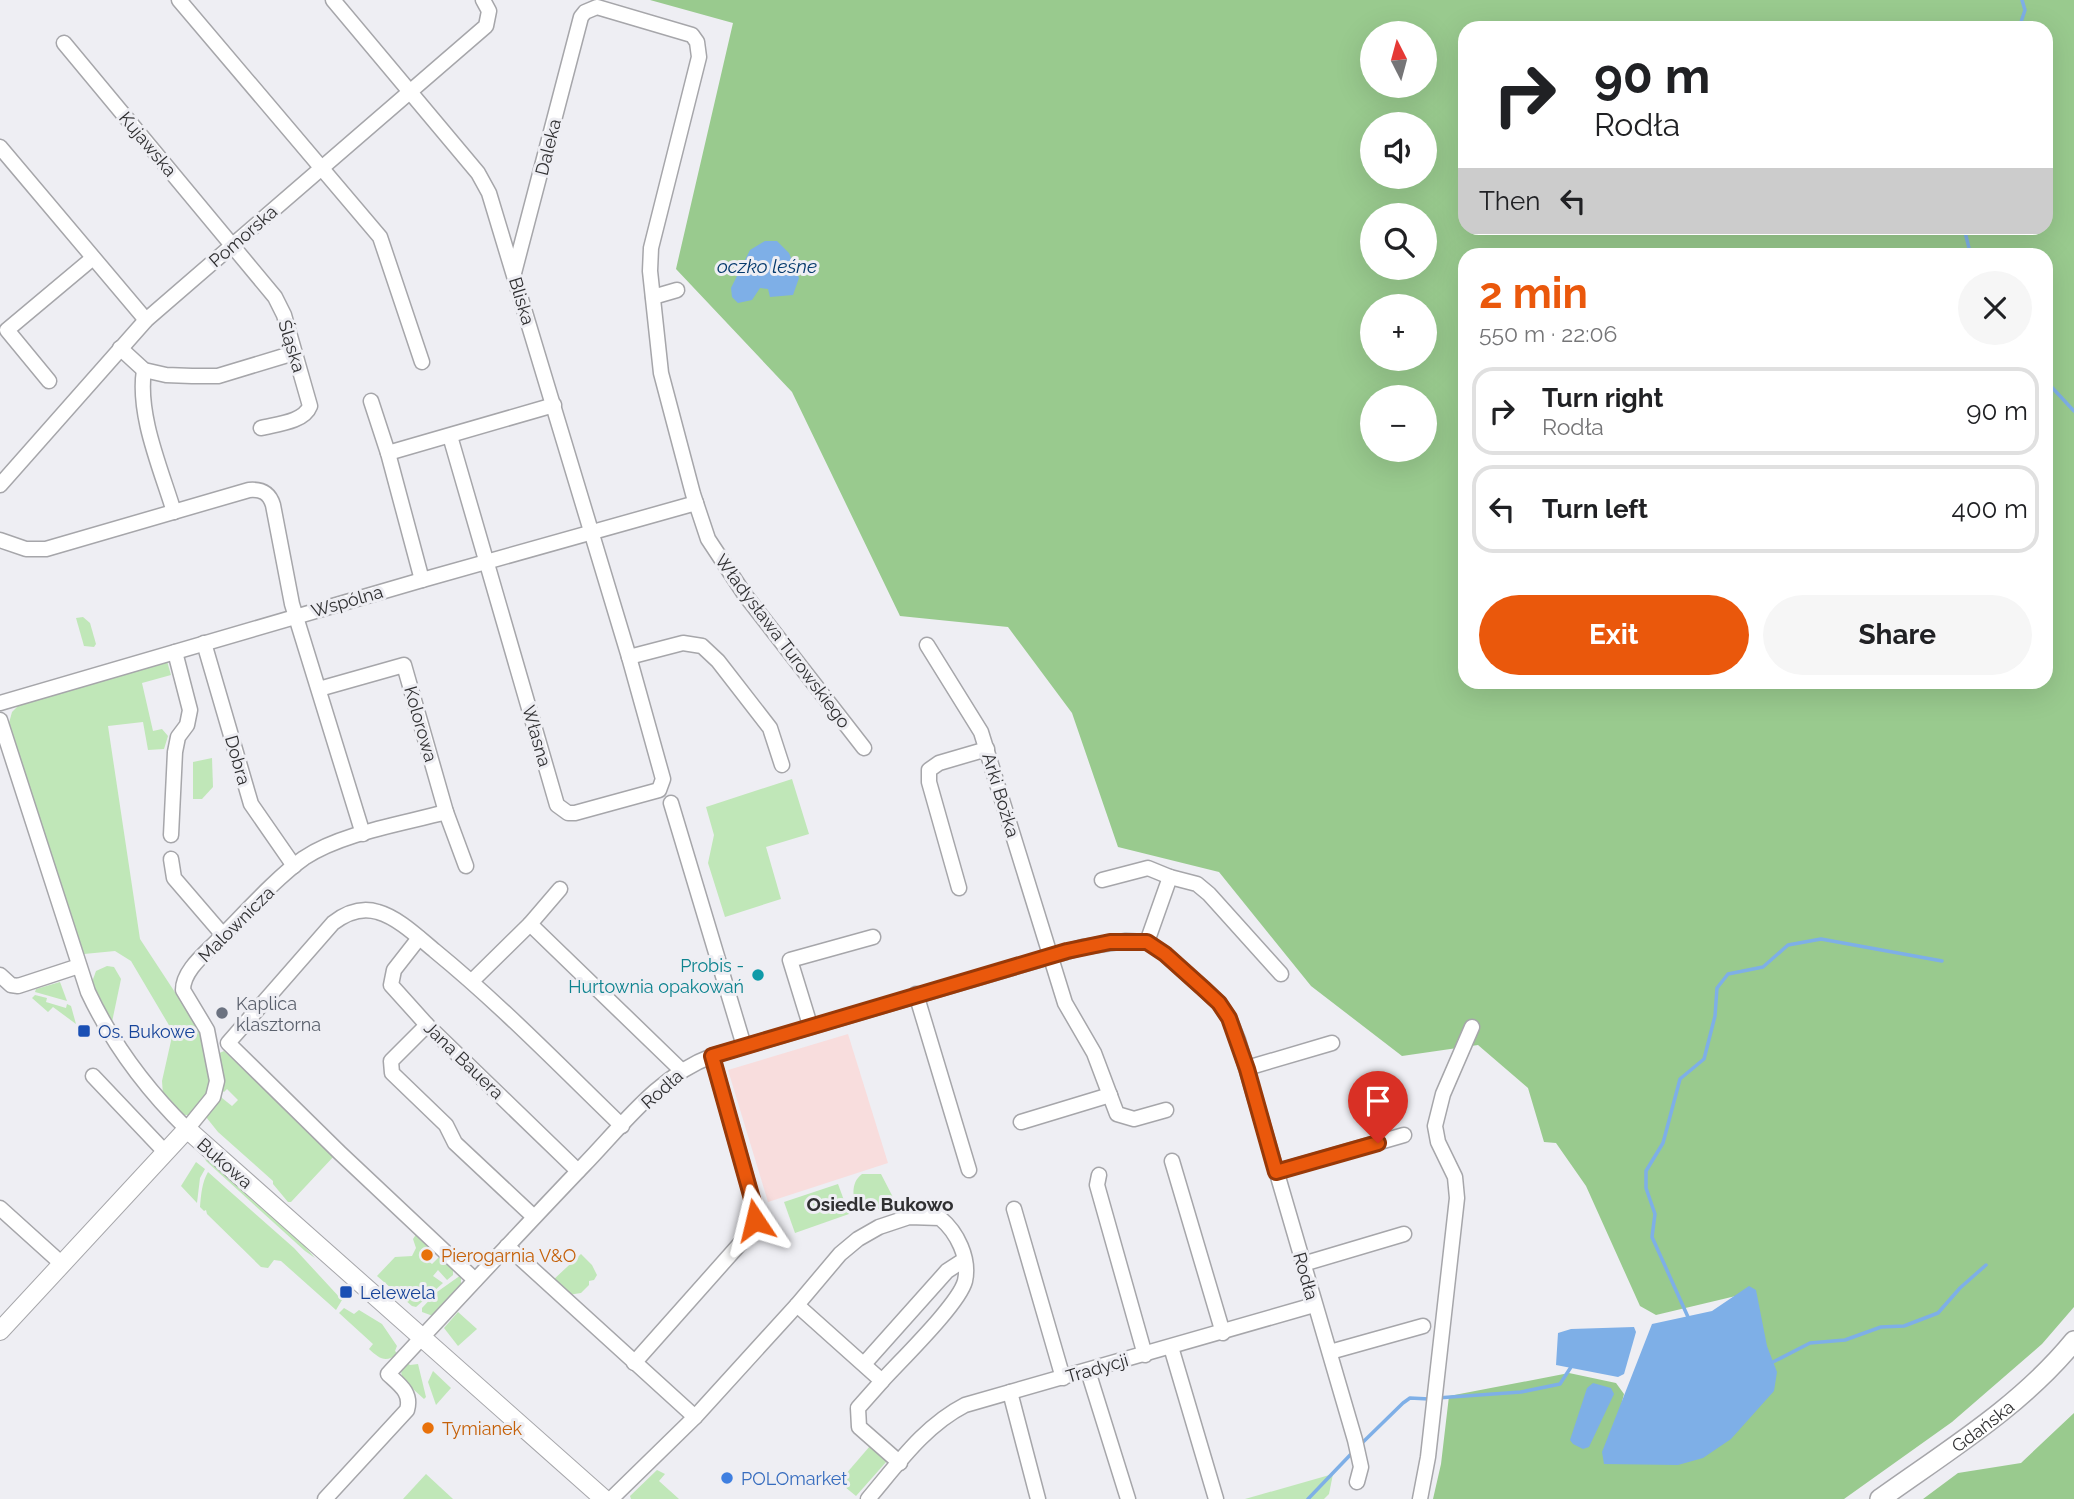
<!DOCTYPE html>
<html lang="en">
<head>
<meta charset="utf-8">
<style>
  body { margin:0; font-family:Raleway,sans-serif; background:#f6f6f6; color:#202124; height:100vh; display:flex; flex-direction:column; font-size:26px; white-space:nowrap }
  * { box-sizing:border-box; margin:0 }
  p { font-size:23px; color:#757577 }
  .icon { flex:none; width:38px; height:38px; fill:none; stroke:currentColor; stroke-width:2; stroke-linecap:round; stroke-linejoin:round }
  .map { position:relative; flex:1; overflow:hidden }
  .side { position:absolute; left:1458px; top:248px; width:595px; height:441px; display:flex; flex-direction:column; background:#fff; border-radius:21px; box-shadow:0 7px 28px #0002 }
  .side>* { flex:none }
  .hud { position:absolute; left:1458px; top:21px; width:595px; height:214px; border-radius:21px; box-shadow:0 7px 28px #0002; background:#fff; color:#202124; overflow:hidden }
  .needle { width:46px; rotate:354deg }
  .controls { position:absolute; left:1360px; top:21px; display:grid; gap:14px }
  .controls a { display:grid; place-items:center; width:77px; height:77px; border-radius:50%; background:#fff; box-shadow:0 7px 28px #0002; font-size:35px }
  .pin { position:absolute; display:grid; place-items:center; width:60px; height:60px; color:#fff; margin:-72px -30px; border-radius:50% 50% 50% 0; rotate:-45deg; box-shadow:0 0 7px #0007 }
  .pin .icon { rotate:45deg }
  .me { position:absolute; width:77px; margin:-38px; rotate:350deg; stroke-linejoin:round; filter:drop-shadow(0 0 5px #0008) }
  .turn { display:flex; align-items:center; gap:24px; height:147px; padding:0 21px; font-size:32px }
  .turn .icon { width:91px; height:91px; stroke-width:2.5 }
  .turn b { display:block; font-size:49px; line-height:60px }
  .then { display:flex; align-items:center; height:66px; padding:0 21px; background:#0003; gap:14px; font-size:26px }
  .round { display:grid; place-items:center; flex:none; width:74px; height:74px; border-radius:37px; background:#f6f6f6 }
  .overview { display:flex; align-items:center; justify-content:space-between; height:119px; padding:0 21px }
  h1 { font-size:42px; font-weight:700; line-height:52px; color:#ea580c }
  .action { display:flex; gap:14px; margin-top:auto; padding:14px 21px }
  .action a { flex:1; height:80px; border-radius:42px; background:#ea580c; color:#fff; font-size:28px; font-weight:700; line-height:80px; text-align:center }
  .action a+a { background:#f6f6f6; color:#202124 }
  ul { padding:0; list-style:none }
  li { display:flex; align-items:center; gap:21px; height:88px; margin:0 14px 10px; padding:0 7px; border:4px solid #e0e0e0; border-radius:21px }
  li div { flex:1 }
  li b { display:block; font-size:26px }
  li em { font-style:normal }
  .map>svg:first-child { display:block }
  .education { fill:#f8dddd }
  .green { fill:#c0e7b8 }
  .forest { fill:#99ca8e; fill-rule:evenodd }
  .water { fill:#7eafe7 }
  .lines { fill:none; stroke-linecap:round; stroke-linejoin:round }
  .stream { stroke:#7eafe7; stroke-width:3.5 }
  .minor-casing { stroke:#a6a6aa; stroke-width:17 }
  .tertiary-casing { stroke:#a6a6aa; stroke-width:20 }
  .secondary-casing { stroke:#a6a6aa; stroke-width:22 }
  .minor { stroke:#fff; stroke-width:14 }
  .tertiary { stroke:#fff; stroke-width:18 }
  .secondary { stroke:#fff; stroke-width:19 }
  .route-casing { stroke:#983908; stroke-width:18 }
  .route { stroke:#ea580c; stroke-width:12 }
  .culture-dot { fill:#0f9aa8; stroke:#eeeef3; stroke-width:2.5 }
  .worship-dot { fill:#6b7280; stroke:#eeeef3; stroke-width:2.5 }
  .transit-dot { fill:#1a4fb4; stroke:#eeeef3; stroke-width:2.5 }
  .food-dot { fill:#e8710a; stroke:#eeeef3; stroke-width:2.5 }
  .shop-dot { fill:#3f7fe0; stroke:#eeeef3; stroke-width:2.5 }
  .labels { text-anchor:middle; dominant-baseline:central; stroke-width:6; stroke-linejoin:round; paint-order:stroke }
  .street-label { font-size:18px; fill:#303032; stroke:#eeeef3 }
  .culture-label { font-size:18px; fill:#0d838f; stroke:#eeeef3; text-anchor:end }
  .worship-label { font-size:18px; fill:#5b616d; stroke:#eeeef3; text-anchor:start }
  .transit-label { font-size:18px; fill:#164399; stroke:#eeeef3; text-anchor:start }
  .food-label { font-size:18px; fill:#c56008; stroke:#eeeef3; text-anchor:start }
  .shop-label { font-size:18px; fill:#366cbe; stroke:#eeeef3; text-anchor:start }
  .water-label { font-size:19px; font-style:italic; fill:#053a6d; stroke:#eeeef3 }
  .neighbourhood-label { font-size:19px; font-weight:bold; fill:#303032; stroke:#eeeef3 }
</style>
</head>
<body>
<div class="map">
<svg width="2074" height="1499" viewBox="0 0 2074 1499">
  <rect width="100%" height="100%" fill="#eeeef3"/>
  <polygon class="education" points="848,1034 888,1163 768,1202 728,1070"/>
  <g class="green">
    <polygon points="83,617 90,623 96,644 94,647 84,646 76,618"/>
    <polygon points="167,661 171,675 142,683 153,731 162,729 168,736 164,749 148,750 143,722 108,726 140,939 203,1035 211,1088 191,1115 183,1115 163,1095 162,1081 173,1032 131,961 115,951 84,954 9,723 12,712 20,704"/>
    <polygon points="212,758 213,787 202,799 193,799 193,762"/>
    <polygon points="792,779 809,834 766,847 781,899 725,917 708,863 714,835 706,807"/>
    <polygon points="107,966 114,967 121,979 112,1022 92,982 96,971"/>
    <polygon points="60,982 67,1001 35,992 36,989"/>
    <polygon points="35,995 47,998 46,1002 66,1008 67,1004 71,1006 76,1024 53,1007 48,1012 32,998"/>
    <polygon points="224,1051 335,1155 291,1202 288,1202 273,1184 273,1181 218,1132 206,1117 221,1092 222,1098 232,1106 238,1100 227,1089 224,1092 221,1090 217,1054"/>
    <polygon points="204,1156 289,1228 315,1258 305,1251 206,1161"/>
    <polygon points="196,1162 205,1169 200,1178 197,1203 181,1186"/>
    <path d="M208 1172 294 1248 342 1300 336 1310 281 1261 274 1260 268 1268 261 1267 207 1214 206 1210 204 1211 200 1207C201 1195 202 1182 208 1172Z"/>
    <path d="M862 1174H881L897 1205 857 1213C854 1199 849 1184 862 1174Z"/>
    <polygon points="838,1184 849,1214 795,1233 784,1202"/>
    <polygon points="417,1233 433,1247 422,1256 432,1264 441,1255 453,1267 453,1275 447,1280 438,1270 433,1276 443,1283 416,1307 412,1306 377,1276 395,1257 412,1256 416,1248 413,1239"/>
    <polygon points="581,1254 592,1265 597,1275 594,1280 589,1281 589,1285 581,1293 568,1295 552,1281"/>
    <polygon points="461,1275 461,1286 433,1316 422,1312 422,1308 437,1292"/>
    <path d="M344 1308 354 1314 359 1310 382 1324 397 1346 395 1351 398 1354C385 1363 380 1359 369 1349L373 1344 339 1313Z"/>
    <polygon points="458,1312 477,1329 458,1346 444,1328"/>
    <polygon points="407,1363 410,1365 418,1364 426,1397 424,1399 402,1379 401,1370"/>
    <polygon points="433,1371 451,1388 436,1405 428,1382"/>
    <polygon points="870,1446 887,1461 856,1496 839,1482"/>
    <polygon points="657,1470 665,1474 659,1481 679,1499 631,1499 630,1496"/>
    <polygon points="426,1474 453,1499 403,1499"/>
    <polygon points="1333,1474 1329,1494 1324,1499 1245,1499"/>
  </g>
  <g class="forest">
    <path d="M650 0H2074V1307L2042 1344 1952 1422 1844 1499H1433L1441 1464 1449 1396 1569 1373 1616 1383 1624 1394 1608 1457 1740 1295 1656 1315 1640 1306 1586 1186 1556 1143 1544 1142 1528 1088 1478 1045 1402 1056 1311 986 1219 872 1118 847 1072 713 1008 627 900 616 792 392 676 269 733 23ZM1465 28H2046V228H1465ZM1372 33H1424V86H1372ZM1372 124H1424V177H1372ZM1372 215H1424V268H1372ZM1465 256H2046V682H1465ZM1372 306H1424V359H1372ZM1372 397H1424V450H1372Z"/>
    <polygon points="2074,1413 2074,1499 1923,1499 1958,1473 2021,1463"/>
  </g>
  <g class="water">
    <polygon points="765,241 777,241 789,253 799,278 793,295 770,297 768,289 760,288 752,300 738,303 732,297 731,288 750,250"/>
    <polygon points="1749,1286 1756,1290 1767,1346 1777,1372 1774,1391 1731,1439 1703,1458 1678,1465 1604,1464 1602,1452 1652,1324 1712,1311"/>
    <polygon points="1634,1327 1636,1332 1624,1374 1618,1377 1556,1365 1558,1333 1571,1329"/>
    <polygon points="1593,1383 1611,1388 1614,1394 1589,1447 1583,1449 1573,1444 1570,1440 1587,1388"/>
  </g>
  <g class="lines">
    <g class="stream">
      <polyline points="2019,28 2025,10 2022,0"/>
      <polyline points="1964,228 1971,256"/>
      <polyline points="2046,381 2074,411"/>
      <polyline points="1688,1317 1652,1237 1655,1214 1646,1188 1646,1171 1663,1143 1680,1079 1704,1059 1715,1016 1717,988 1728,974 1763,967 1788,945 1821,939 1942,961"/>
      <polyline points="1773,1362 1810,1343 1845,1340 1881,1327 1904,1326 1938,1313 1960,1288 1986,1265"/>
      <polyline points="1437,1398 1521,1392 1560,1384 1571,1367"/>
      <polyline points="1361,1444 1403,1403 1410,1398 1429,1399"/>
      <polyline points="1308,1499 1353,1452"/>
    </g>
    <defs>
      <g id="minor">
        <polyline points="179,0 380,237 422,362"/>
        <polyline points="333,0 478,173 489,193 629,657 663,779 659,790 575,813 568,813 557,805 450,436"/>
        <path d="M64 43 275 297 284 315 310 406C304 422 277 424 261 428"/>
        <polyline points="0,147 146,320"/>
        <polyline points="514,273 581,17 585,12 597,7 692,35 697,42 699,57 651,248 650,271 661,373 693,494 708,539 745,595 864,748"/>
        <polyline points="653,297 677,290"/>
        <polyline points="120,348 144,370 166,375 192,376 218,376 294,353"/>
        <path d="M144 370C137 415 161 469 174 512"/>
        <polyline points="49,381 7,330 93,258"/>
        <polyline points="371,401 388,453 422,580"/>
        <polyline points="388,453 554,405"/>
        <polyline points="0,485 146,320 486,26 489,11 483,0"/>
        <path d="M0 540 26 549H46L249 490C261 489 269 492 273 505L292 604 363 834"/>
        <polyline points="204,643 251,804 294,866"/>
        <polyline points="927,645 981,732 1065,1003 1094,1053 1117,1114 1134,1119 1166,1110"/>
        <polyline points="629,657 683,643 702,646 718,661 770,728 782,765"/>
        <polyline points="319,689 404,665 446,812 466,866"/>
        <polyline points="0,703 422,580 696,503"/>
        <path d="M0 720 88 992C113 1045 145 1088 187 1129L213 1097 217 1081 207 1030 183 990C183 970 206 953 219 939 243 915 277 877 304 858 342 833 402 824 446 812"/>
        <polyline points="671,803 744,1046"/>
        <polyline points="171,835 175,752 178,737 187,725 190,710 175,652"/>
        <polyline points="171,859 174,878 223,935"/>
        <polyline points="1170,877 1197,884 1209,894 1281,974"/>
        <polyline points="1102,880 1148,868 1170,877 1147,942"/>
        <polyline points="959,888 929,782 929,770 939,763 987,749"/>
        <polyline points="530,924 681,1070"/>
        <polyline points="419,938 394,970 391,985 427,1025 578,1171"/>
        <polyline points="0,975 11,985 18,986 79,966"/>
        <polyline points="472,981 530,924 560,889"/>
        <polyline points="916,994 969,1170"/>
        <polyline points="427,1025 391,1061 392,1073 446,1125 455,1143 534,1217"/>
        <polyline points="810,1025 790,960 873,937"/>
        <polyline points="1247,1068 1332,1043"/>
        <polyline points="93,1076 166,1153"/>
        <polyline points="1021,1122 1110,1095"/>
        <polyline points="1172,1161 1223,1333"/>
        <polyline points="1276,1172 1404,1135"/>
        <polyline points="1099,1175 1097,1185 1145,1355"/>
        <polyline points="0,1208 62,1264"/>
        <polyline points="1014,1209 1063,1378"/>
        <polyline points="507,1246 695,1417"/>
        <polyline points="1303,1264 1404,1234"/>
        <path d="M475 1280 340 1153 228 1043 333 923C346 913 362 907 378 912 399 918 419 938 435 951 501 1005 561 1067 622 1126"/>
        <polyline points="797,1305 882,1381 858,1408 859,1427 900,1463"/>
        <polyline points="1171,1347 1216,1499"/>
        <polyline points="1330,1352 1423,1326"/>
        <polyline points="634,1363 754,1228 756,1213 712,1056"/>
        <polyline points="864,1364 947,1271 964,1260"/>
        <polyline points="1088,1371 1128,1499"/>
        <polyline points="1010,1392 1038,1499"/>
        <path d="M325 1499 407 1410C412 1393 400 1385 388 1374 453 1304 517 1235 583 1166 622 1126 658 1076 712 1056L1083 947 1126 941 1147 942 1165 954 1219 1003 1229 1018 1238 1040 1355 1440 1361 1467 1357 1482"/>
        <path d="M611 1499 695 1417 797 1305 840 1254 858 1239 879 1227 909 1217 940 1218C957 1232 970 1258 965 1281 959 1304 901 1360 882 1381"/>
        <path d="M868 1499C897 1465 924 1426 965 1405L1314 1305"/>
        <polyline points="1420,1499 1428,1457 1457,1198 1455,1177 1438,1142 1435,1126 1443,1094 1472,1027"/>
      </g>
      <polyline id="tertiary" points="0,1331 187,1129 604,1499"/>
      <g id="secondary">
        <path id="s1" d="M1880 1499C1947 1451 2021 1406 2074 1341"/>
      </g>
    </defs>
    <use href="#minor" class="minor-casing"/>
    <use href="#tertiary" class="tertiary-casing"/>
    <use href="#secondary" class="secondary-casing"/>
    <use href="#minor" class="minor"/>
    <use href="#tertiary" class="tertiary"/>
    <use href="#secondary" class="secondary"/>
  </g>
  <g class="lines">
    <defs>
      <polyline id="route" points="755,1220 756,1213 712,1056 1067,951 1110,942 1147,942 1165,954 1204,989 1219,1003 1229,1018 1247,1069 1276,1172 1378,1143"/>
    </defs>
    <use href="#route" class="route-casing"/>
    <use href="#route" class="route"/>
  </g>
  <circle class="culture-dot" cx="758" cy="975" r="7"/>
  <circle class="worship-dot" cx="222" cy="1013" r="7"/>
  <g class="transit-dot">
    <rect x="77" y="1024" width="14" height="14" rx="3.5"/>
    <rect x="339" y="1285" width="14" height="14" rx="3.5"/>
  </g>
  <g class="food-dot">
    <circle cx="427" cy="1255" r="7"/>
    <circle cx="428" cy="1428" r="7"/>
  </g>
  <circle class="shop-dot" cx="727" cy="1478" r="7"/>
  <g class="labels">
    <g class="street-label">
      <text transform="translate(148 144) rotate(50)">Kujawska</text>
      <text transform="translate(548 147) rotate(-76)">Daleka</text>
      <text transform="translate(243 236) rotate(-41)">Pomorska</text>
      <text transform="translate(522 301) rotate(73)">Bliska</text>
      <text transform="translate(292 346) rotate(73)">Śląska</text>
      <text transform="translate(347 601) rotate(-16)">Wspólna</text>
      <text transform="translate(783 641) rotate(53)">Władysława Turowskiego</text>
      <text transform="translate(421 724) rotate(74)">Kolorowa</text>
      <text transform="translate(537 736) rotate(74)">Własna</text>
      <text transform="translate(238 760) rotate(74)">Dobra</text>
      <text transform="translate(1001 795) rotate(73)">Arki Bożka</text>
      <text transform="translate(236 924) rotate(-45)">Malownicza</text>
      <text transform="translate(464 1060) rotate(44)">Jana Bauera</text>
      <text transform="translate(662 1089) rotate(-42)">Rodła</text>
      <text transform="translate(225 1163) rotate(41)">Bukowa</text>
      <text transform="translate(1306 1276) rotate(74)">Rodła</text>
      <text transform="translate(1097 1368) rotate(-16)">Tradycji</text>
      <text stroke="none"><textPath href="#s1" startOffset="126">Gdańska</textPath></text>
    </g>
    <g class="culture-label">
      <text x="744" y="965">Probis -<tspan x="744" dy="21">Hurtownia opakowań</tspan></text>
    </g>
    <g class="worship-label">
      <text x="236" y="1003">Kaplica<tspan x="236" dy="21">klasztorna</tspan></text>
    </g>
    <g class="transit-label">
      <text x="98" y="1031">Os. Bukowe</text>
      <text x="360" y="1292">Lelewela</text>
    </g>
    <g class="food-label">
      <text x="441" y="1255">Pierogarnia V&amp;O</text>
      <text x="442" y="1428">Tymianek</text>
    </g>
    <g class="shop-label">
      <text x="741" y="1478">POLOmarket</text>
    </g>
    <g class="water-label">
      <text x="767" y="266">oczko leśne</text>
    </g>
    <g class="neighbourhood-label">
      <text x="880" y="1204">Osiedle Bukowo</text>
    </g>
  </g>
</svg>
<div class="controls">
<a><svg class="needle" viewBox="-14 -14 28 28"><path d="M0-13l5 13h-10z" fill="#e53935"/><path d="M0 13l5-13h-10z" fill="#757577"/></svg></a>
<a><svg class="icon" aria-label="sound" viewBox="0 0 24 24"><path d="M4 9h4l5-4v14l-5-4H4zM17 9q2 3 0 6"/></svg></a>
<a><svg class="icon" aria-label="search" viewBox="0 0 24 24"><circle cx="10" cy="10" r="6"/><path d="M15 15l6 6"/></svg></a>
<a>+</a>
<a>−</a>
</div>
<div class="pin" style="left:1378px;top:1143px;background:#d93025"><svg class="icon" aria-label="arrive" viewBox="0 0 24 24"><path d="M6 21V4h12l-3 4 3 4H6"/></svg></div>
<svg class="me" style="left:755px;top:1220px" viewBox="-20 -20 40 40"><path d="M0-17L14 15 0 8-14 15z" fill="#ea580c" stroke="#fff" stroke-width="4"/></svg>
<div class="hud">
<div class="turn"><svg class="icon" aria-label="right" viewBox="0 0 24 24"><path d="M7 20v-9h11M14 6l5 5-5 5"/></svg><div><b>90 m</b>Rodła</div></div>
<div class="then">Then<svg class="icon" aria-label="left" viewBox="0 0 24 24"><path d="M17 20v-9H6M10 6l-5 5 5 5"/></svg></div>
</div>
<section class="side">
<div class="overview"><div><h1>2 min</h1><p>550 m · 22:06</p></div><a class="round"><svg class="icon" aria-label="close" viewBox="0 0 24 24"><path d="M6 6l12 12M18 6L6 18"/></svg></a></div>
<ul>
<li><svg class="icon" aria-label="right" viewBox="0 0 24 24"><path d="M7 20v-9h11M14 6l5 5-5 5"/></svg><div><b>Turn right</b><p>Rodła</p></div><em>90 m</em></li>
<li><svg class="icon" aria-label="left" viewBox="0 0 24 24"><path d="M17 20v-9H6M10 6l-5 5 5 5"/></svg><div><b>Turn left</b></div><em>400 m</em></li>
</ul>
<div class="action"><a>Exit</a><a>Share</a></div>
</section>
</div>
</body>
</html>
